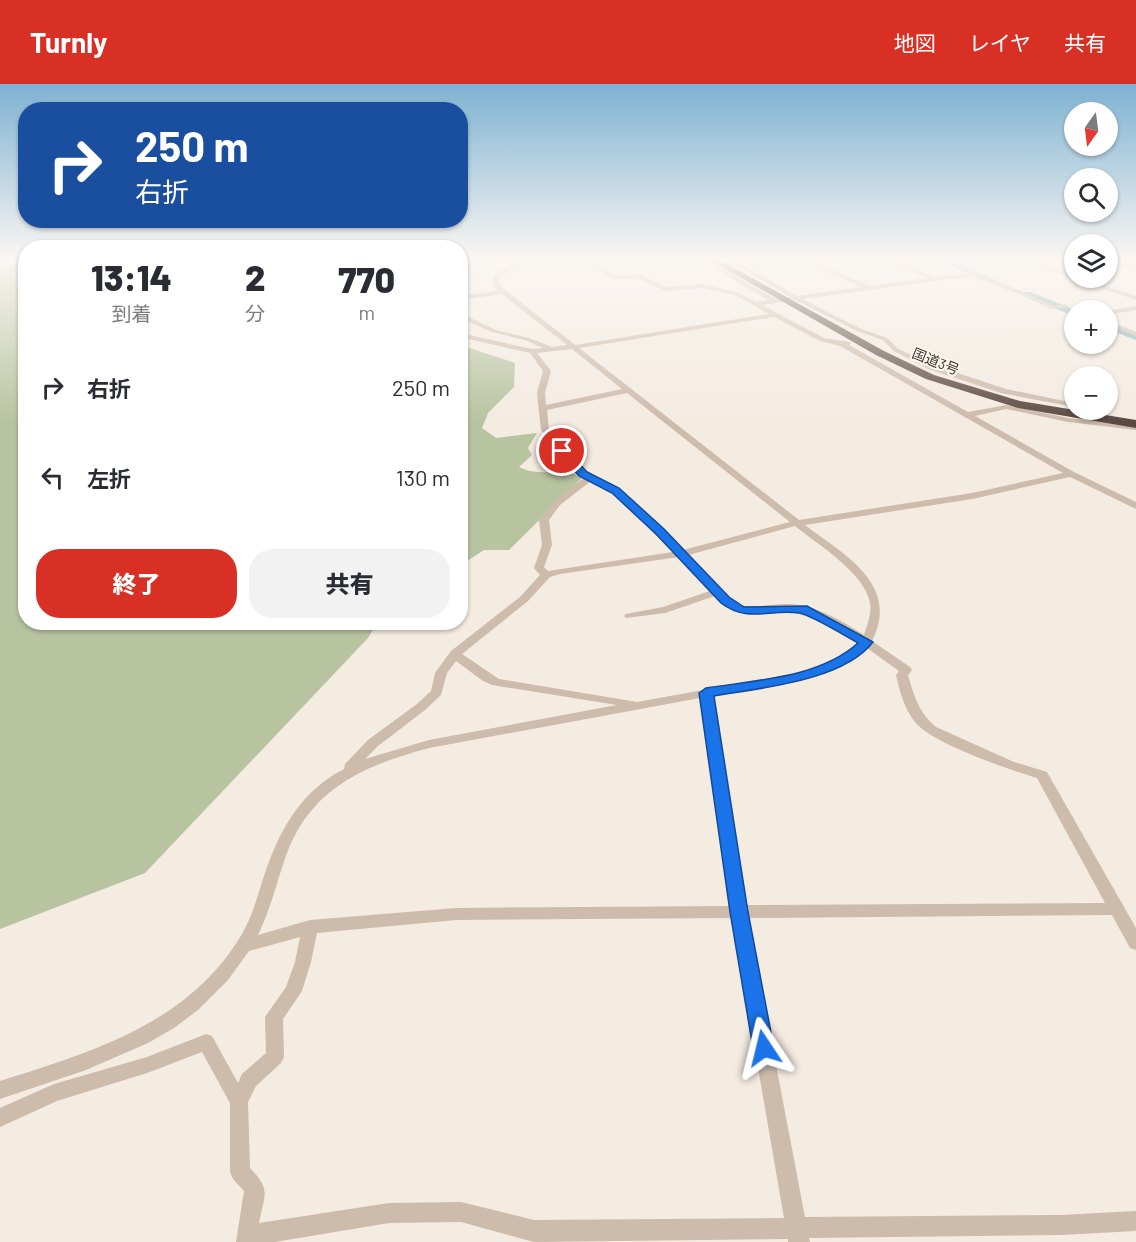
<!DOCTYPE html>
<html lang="ja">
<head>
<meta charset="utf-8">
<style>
  body { margin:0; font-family:Barlow,"Noto Sans JP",sans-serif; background:#f2f2f3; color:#2b2b33; height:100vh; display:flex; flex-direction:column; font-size:22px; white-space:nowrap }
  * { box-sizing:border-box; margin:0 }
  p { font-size:20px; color:#7c7c81 }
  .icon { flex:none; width:33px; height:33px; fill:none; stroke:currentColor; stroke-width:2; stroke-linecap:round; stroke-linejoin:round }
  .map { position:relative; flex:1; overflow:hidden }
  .panel { position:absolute; left:18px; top:156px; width:450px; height:390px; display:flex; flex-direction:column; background:#fff; border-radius:24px; box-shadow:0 2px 4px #0004 }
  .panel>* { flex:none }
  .guide { position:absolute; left:18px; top:18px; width:450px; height:126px; border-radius:24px; box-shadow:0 2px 4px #0004; background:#1a4fa0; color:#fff; overflow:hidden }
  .needle { width:39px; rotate:194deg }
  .buttons { position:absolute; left:1064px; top:18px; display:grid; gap:12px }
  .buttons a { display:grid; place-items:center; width:54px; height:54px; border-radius:50%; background:#fff; box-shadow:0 2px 4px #0004; font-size:30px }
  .pin { position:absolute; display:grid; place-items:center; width:51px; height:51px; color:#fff; margin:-26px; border:3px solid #fff; border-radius:50%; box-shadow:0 2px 6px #0007 }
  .me { position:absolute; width:66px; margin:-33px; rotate:350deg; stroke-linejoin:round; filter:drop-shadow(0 0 4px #0008) }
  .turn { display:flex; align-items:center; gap:21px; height:126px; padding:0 18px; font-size:27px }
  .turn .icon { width:78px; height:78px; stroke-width:2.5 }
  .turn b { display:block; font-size:42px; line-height:51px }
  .eta { display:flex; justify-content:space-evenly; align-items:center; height:102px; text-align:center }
  .eta b { font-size:36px; font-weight:800; line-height:42px }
  .button { display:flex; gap:12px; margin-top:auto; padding:12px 18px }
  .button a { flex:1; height:69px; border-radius:24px; background:#d93025; color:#fff; font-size:24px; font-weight:800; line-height:69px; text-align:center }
  .button a+a { background:#f2f2f3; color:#2b2b33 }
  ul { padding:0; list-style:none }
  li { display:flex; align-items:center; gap:18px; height:90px; padding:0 18px }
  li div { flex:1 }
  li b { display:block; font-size:22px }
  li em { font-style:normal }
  header { display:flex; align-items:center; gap:36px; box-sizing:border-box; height:84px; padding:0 30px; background:#d93025; color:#fff }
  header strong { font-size:28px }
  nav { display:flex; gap:33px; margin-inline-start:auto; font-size:21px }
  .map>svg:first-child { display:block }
  .green { fill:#b8c4a0 }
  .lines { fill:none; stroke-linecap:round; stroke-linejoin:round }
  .river { fill:#7fb0b2; fill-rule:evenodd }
  .minor { fill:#cdbbac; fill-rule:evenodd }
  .highway { fill:#5c4a42; fill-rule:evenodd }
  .route { fill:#1a73e8; stroke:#114b97; stroke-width:1.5 }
  .labels { text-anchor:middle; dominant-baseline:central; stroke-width:4.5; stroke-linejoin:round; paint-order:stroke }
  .far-street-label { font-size:14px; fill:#3b302b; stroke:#fbf5ee }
</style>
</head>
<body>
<header>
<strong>Turnly</strong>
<nav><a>地図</a><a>レイヤ</a><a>共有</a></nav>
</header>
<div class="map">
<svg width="1136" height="1158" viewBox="0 0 1136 1158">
  <rect width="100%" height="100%" fill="#f4ebe1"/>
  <g class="green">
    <polygon points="13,180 26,180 26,538 377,539 368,554 145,789 0,845 0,185"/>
    <path d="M460 261 515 279 514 303 488 329 482 344 496 354 537 349 528 364 532 371 519 383C543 395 564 381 582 394L509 466H484L461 481Z"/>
  </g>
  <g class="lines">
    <g class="river">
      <polygon points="935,175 946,175 1000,198 993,200"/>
      <polygon points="1024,208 1030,208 1076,226 1074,226 1074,232 1071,231 1024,212"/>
      <polygon points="1107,238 1136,249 1136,256 1107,245"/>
    </g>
    <g class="minor">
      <path d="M545 175H557L516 183 499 193V201L575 261 769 230 735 211 702 204 666 207 637 194 612 195 585 175H591L615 192 638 190 667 203 702 200 739 209 756 218 768 216 699 175H706L775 215 790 213 726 175H733L797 212 861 203 801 175H808L869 202 928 194 885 175H892L935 193 974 189 944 175H951L980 188 976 189 1026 209 1054 222 1066 220 1069 222 1051 225 1022 211 971 192 802 215 861 245 887 254 898 265 934 281 1006 305 1074 319V323L1001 309 928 285 894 267 883 256 857 247 795 216 762 221 824 254 850 258 851 259 849 261 968 328 1006 321 1068 334 1136 342V346L1068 338 1006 325 975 332 1074 388 1136 418V425L1070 393 972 415 805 441C843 470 901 500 872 557L910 583 912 586 908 591C914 612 919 629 936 643L1014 678 1047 688 1136 844V866L1130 864 1112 831 748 834 805 1133 1061 1131 1136 1127V1147L1061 1151 809 1154 810 1158H788V1155L534 1158 461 1138 389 1139 275 1158H236L244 1107 233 1095 230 1088V1019L202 968 147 989 57 1017 0 1043V1024L54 1000 147 973 206 950 212 952 238 999 242 990 266 969 265 933 286 903 295 878 300 853 249 867 228 896 198 926 174 944 148 959 86 986 0 1015V997C92 968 190 939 242 850 252 833 257 814 263 795 278 749 299 708 344 685L345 680 368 656 417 620 431 607 435 589 451 567 520 513 540 491 534 484 542 461 539 436 554 417 585 393 574 387 541 346 537 309 543 287 530 269 460 253V249L532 265 543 264 525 256 492 248 460 234V229L496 246 529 254 552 263 567 261 502 210 460 216V212L498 207 493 202 494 191 512 181ZM774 233 820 257 840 262 1063 389 972 409 799 436 579 264ZM572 265 622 305 546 321 545 309 551 287 537 269ZM627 309 790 438 683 466 618 404 580 383 549 346 547 326ZM591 397 612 408 673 468 548 487 544 483 552 461 549 436 560 421ZM795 442C817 460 865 489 870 519 872 530 867 541 864 551 841 536 815 521 788 520 776 519 752 525 742 521 720 511 704 488 688 471ZM679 473 710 507 663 523 626 530 624 532 626 534 665 529 715 512C743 541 765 521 798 527 820 532 841 546 859 559L845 570 803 588 637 618 499 595 462 570 528 517 550 493 560 490ZM867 564 899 587 896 591C900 608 904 624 915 638 931 659 1010 686 1037 694L1105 819 746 821 713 612C755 604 838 597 867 564ZM456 577 483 597 492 601 617 621 429 656 365 675 378 662 425 626 441 611 447 589ZM700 614 730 822 456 824 310 836 258 851C271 825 277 796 287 769 312 703 366 681 429 664ZM732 834 784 1134 534 1136 461 1118 389 1119 259 1139C264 1111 272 1107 250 1084L248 1018 256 1002 281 979 284 973 283 935 302 907 311 878 317 849 456 836Z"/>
      <polygon points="1018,175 1026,175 1074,191 1074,194 1080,194 1136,212 1136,216"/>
      <polygon points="1107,175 1113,175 1136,182 1136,186 1107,177"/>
      <polygon points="1136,222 1136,226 1107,231 1107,227"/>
      <polygon points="1107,236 1136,248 1136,252 1107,240"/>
    </g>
    <polygon class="highway" points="708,175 718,175 884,267 934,291 1020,317 1136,336 1136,344 1018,324 926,295 876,271"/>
  </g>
  <linearGradient id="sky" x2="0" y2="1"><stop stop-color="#7eb2d2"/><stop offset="0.52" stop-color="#faf6f2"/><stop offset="1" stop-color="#faf6f2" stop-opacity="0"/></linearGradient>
  <rect width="1136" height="337" fill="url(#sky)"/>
  <path class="route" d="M559 365H566L587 388 619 404 664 445 729 513 744 523 807 522 873 558C843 597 760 604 714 612L748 828 774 964 771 971 764 973 756 971 753 964 730 828 699 609 706 604C756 596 819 594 858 559 845 552 812 531 799 529 769 525 747 539 721 519L656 450 612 409 579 392 559 369Z"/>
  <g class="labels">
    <g class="far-street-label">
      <text transform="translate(936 277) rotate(22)">国道3号</text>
    </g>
  </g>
</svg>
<div class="buttons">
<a><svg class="needle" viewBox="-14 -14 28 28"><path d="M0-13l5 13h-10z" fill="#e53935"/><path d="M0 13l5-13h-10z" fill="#7c7c81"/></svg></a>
<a><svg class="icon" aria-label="search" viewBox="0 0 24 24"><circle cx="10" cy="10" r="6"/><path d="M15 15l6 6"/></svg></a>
<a><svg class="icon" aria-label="layers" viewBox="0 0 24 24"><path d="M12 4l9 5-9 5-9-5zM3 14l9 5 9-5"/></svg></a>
<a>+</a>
<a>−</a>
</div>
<div class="pin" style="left:562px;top:367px;background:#d93025"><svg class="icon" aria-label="arrive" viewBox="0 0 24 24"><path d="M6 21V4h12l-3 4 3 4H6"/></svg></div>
<svg class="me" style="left:764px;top:964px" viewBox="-20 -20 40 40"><path d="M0-17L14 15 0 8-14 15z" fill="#1a73e8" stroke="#fff" stroke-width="4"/></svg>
<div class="guide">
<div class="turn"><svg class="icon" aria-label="right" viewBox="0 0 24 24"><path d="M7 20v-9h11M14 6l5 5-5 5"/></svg><div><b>250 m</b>右折</div></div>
</div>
<section class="panel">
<div class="eta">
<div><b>13:14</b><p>到着</p></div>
<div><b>2</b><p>分</p></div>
<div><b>770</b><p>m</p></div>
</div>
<ul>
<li><svg class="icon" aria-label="right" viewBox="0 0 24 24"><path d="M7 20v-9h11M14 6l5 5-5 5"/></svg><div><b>右折</b></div><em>250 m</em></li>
<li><svg class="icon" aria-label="left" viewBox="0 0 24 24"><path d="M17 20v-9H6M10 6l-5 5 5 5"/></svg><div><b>左折</b></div><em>130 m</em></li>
</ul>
<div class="button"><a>終了</a><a>共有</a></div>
</section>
</div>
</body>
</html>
